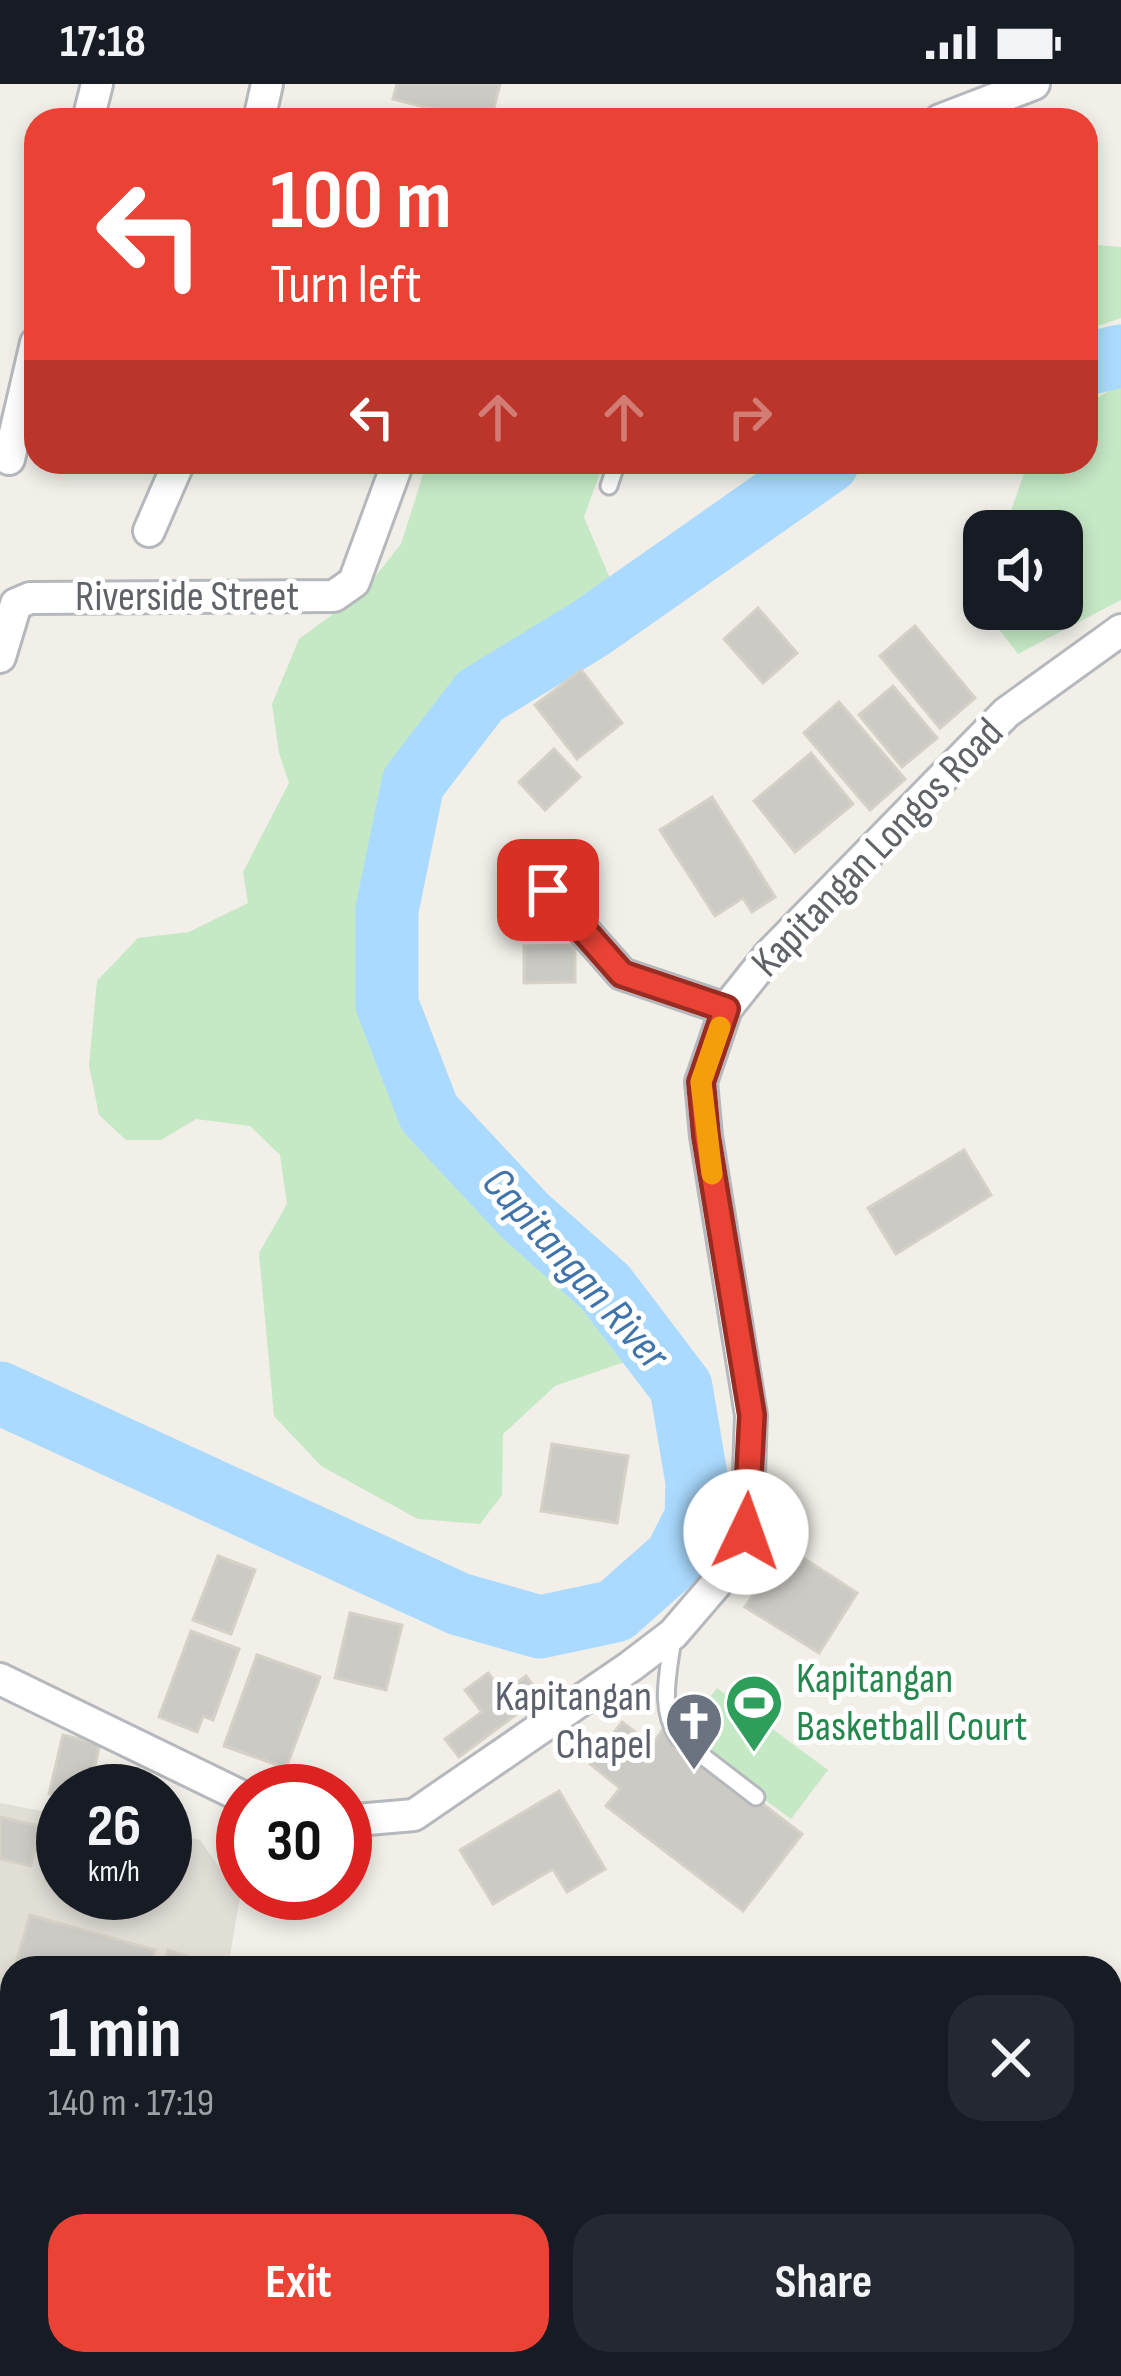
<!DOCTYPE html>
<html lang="en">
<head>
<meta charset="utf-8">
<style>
  body { margin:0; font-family:"Sofia Sans Condensed",sans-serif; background:#242831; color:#f1f3f6; height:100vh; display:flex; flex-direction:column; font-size:45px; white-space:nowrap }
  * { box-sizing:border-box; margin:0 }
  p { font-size:39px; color:#9ea1a6 }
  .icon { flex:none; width:66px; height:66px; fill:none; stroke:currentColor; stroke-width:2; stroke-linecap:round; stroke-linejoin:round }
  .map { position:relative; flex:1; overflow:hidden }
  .side { position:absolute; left:0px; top:1872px; width:1122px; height:420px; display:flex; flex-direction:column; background:#171b24; border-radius:36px 36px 0 0; box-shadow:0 6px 18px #0003 }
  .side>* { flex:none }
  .banner { position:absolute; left:24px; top:24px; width:1074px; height:366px; border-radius:36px; box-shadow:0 6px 18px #0003; background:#ea4335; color:#fff; overflow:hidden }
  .buttons { position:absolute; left:963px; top:426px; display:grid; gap:24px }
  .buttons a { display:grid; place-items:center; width:120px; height:120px; border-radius:24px; background:#171b24; box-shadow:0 6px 18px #0003; font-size:60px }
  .speed { position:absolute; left:36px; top:1680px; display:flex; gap:24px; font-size:60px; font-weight:700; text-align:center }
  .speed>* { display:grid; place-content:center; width:156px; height:156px; border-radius:50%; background:#171b24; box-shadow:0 6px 18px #0003; line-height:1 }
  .speed small { font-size:30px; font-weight:400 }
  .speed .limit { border:18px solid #d22; background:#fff; color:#111 }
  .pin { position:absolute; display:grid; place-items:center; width:102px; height:102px; color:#fff; margin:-51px; border-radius:24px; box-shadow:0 6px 18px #0006 }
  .me { position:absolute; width:132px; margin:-66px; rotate:3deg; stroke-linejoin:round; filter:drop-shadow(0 0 9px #0008) }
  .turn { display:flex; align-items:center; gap:42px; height:252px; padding:0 48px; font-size:54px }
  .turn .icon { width:156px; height:156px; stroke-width:2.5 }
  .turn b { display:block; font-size:84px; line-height:102px }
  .lanes { display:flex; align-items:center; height:114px; padding:0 48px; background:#0003; justify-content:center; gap:60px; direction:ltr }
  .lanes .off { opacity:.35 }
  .round { display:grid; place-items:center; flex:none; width:126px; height:126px; border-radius:36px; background:#242831 }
  .overview { display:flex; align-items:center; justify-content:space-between; height:204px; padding:0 48px }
  h1 { font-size:72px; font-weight:700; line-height:90px }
  .cta { display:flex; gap:24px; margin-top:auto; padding:24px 48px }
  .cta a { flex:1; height:138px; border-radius:36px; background:#ea4335; color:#fff; font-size:48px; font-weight:700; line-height:138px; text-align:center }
  .cta a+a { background:#242831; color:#f1f3f6 }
  .status { display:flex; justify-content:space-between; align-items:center; height:84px; padding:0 60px; background:#171b24; direction:ltr }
  .status svg { height:33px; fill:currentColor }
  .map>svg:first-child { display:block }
  .education { fill:#e1ded6 }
  .green { fill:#c5e8c5 }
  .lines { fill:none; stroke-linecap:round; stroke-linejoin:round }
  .river { stroke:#aadaff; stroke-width:63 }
  .building { fill:#cccac5; stroke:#d6d1c6; stroke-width:3 }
  .lane-casing { stroke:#b5b8bc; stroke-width:21 }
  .street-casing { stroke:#b5b8bc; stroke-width:36 }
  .lane { stroke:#fff; stroke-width:15 }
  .street { stroke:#fff; stroke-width:30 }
  .route-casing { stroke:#982c22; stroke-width:30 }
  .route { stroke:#ea4335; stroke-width:21 }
  .slow { stroke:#f59e0b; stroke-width:21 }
  .labels { text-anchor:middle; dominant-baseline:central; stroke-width:10; stroke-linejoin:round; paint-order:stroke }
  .street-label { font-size:42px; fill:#5f6368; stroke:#fff }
  .leisure-label { font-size:42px; fill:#27864d; stroke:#fff; text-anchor:start }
  .worship-label { font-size:42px; fill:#5b616d; stroke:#fff; text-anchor:end }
  .water-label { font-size:45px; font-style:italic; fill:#4174aa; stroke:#fff }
</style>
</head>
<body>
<div class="status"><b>17:18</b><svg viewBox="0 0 49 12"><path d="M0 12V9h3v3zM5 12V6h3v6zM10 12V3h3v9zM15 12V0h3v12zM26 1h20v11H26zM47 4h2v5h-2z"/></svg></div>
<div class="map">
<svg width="1121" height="2292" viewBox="0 0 1121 2292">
  <rect width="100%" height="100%" fill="#f1efe8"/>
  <polygon class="education" points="0,1719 63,1731 63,1809 165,1809 165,1749 200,1756 240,1813 228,1884 12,1884 12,2280 34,2280 30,2292 0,2292"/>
  <g class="green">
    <polygon points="1086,160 1121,163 1121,234 1086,246"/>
    <polygon points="1121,300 1121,516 1018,570 991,535 992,525 1062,525 1062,447 1004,447 1028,378 1086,378 1086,320"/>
    <polygon points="427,378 604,378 584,433 611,497 519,608 432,696 385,810 406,948 534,1145 635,1239 633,1275 555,1302 503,1350 502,1411 480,1440 418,1435 321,1382 274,1332 259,1169 287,1120 280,1071 250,1042 196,1035 161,1056 126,1056 99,1031 89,981 97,897 138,854 189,848 248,819 243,788 289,699 279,669 272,620 299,555 363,508 401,460"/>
    <polygon points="717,1604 828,1686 791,1735 680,1653"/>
  </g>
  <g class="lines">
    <g class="river">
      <polyline points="1086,280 1121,272"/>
      <polyline points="0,1309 459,1520 540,1543 615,1527 676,1473 696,1433 697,1398 681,1303 605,1203 525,1132 429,1029 387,920 387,826 413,699 480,612 591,544 828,378"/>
    </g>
  </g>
  <g class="building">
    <polygon points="397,0 500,0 491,36 474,36 393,15"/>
    <polygon points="758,524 797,569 763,599 724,555"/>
    <polygon points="915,542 975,614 940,644 880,572"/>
    <polygon points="581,586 622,639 577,675 535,621"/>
    <polygon points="893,602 937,654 902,683 859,631"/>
    <polygon points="839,618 905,695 870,726 804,649"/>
    <polygon points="554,665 580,693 545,726 519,698"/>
    <polygon points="811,669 853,720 795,768 754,717"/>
    <polygon points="712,713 775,813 752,828 743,814 715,832 660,746"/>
    <polygon points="575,861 575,898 524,899 524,862"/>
    <polygon points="964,1066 991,1111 896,1170 868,1124"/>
    <polygon points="552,1360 628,1372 617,1439 541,1427"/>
    <polygon points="785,1462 857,1509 819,1569 745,1523"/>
    <polygon points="218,1472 255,1486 231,1550 193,1536"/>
    <polygon points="350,1529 402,1541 386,1606 335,1594"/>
    <polygon points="191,1547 239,1565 213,1636 203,1632 197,1648 159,1633"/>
    <polygon points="257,1571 320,1593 286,1684 224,1662"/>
    <polygon points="488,1589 503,1609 526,1592 541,1612 459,1673 445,1655 482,1628 465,1606"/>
    <polygon points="622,1638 652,1661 664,1644 802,1750 743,1827 606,1722 620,1704 590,1680"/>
    <polygon points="63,1651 100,1660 89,1707 63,1707 63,1714 49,1710"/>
    <polygon points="559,1707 605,1785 567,1808 553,1785 493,1820 460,1766"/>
    <polygon points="0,1733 40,1742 31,1782 0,1775"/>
    <polygon points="52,1747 63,1750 63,1791 43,1786"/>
    <polygon points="30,1831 155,1866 150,1884 48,1884 17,1876"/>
    <polygon points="168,1866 195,1875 192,1884 163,1884"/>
    <polygon points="0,2048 12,2052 9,2108 0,2105"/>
  </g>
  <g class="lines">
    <defs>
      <g id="lane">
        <polyline points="609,402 617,378"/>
        <path d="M673 1553C669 1587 658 1623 678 1653L756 1713"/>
        <polyline points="0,1999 12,2002"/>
      </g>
      <g id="street">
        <polyline points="88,36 97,0"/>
        <polyline points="259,36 267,0"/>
        <polyline points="940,36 1034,0"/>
        <polyline points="0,369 9,375 36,259"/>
        <polyline points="149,447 179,378"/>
        <polyline points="0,573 16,520 30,514 334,512 354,498 398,378"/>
        <polyline points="548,806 622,890 726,925"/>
        <polyline points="0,1595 243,1713"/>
        <polyline points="345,1737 414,1731 631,1582 673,1550 716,1500 747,1448 751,1331 706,1052 701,998 726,925 770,870 1006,629 1121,546"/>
      </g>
    </defs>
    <use href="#lane" class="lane-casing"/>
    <use href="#street" class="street-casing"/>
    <use href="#lane" class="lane"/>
    <use href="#street" class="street"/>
  </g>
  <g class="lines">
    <defs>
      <polyline id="route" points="548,806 622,890 726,925 701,998 706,1052 752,1331 746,1448"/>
    </defs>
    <use href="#route" class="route-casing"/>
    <use href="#route" class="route"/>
    <polyline class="slow" points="712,1090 701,998 720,943"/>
  </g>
  <defs>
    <symbol id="stadium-pin" viewBox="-11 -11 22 30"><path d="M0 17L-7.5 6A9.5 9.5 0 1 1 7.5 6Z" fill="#2e9e5b" stroke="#fff"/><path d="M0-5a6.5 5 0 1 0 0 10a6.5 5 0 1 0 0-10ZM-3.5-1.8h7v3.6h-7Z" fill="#fff"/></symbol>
    <symbol id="church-pin" viewBox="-11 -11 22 30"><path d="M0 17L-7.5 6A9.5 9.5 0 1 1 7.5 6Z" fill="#6b7280" stroke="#fff"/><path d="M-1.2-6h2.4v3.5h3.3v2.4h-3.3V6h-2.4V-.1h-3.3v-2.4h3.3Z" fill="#fff"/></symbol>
  </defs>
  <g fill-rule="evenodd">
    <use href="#stadium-pin" x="721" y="1586" width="66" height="90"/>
    <use href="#church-pin" x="661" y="1604" width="66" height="90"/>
  </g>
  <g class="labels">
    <g class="street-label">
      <text x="187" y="513">Riverside Street</text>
      <text transform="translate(878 764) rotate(-46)">Kapitangan Longos Road</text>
    </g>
    <g class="leisure-label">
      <text x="796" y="1595">Kapitangan<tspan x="796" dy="48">Basketball Court</tspan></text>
    </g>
    <g class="worship-label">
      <text x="652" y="1613">Kapitangan<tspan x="652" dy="48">Chapel</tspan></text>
    </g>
    <g class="water-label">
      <text transform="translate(575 1185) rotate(48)">Capitangan River</text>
    </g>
  </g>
</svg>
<div class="buttons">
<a><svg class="icon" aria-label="sound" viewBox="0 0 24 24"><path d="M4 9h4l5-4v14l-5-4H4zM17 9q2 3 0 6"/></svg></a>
</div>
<div class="speed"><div>26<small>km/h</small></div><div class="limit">30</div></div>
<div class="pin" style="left:548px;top:806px;background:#d93025"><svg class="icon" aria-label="arrive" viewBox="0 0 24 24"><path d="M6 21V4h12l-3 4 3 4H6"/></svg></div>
<svg class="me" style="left:746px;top:1448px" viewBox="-20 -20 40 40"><circle r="19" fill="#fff"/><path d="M0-13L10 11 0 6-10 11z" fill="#ea4335"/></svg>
<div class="banner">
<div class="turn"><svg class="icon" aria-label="left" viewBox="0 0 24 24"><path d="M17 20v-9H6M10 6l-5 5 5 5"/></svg><div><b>100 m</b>Turn left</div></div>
<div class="lanes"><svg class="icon" aria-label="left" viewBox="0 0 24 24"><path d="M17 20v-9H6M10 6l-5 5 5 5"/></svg><svg class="icon off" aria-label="ahead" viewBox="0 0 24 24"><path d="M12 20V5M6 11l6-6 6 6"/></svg><svg class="icon off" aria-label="ahead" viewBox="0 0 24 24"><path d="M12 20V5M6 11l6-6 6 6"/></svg><svg class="icon off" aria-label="right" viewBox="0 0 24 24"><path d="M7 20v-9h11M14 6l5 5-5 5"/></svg></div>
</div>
<section class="side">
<div class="overview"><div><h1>1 min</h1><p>140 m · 17:19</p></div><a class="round"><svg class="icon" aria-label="close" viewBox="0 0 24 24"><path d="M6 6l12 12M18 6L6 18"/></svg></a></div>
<div class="cta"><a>Exit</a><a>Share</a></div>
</section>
</div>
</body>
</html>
